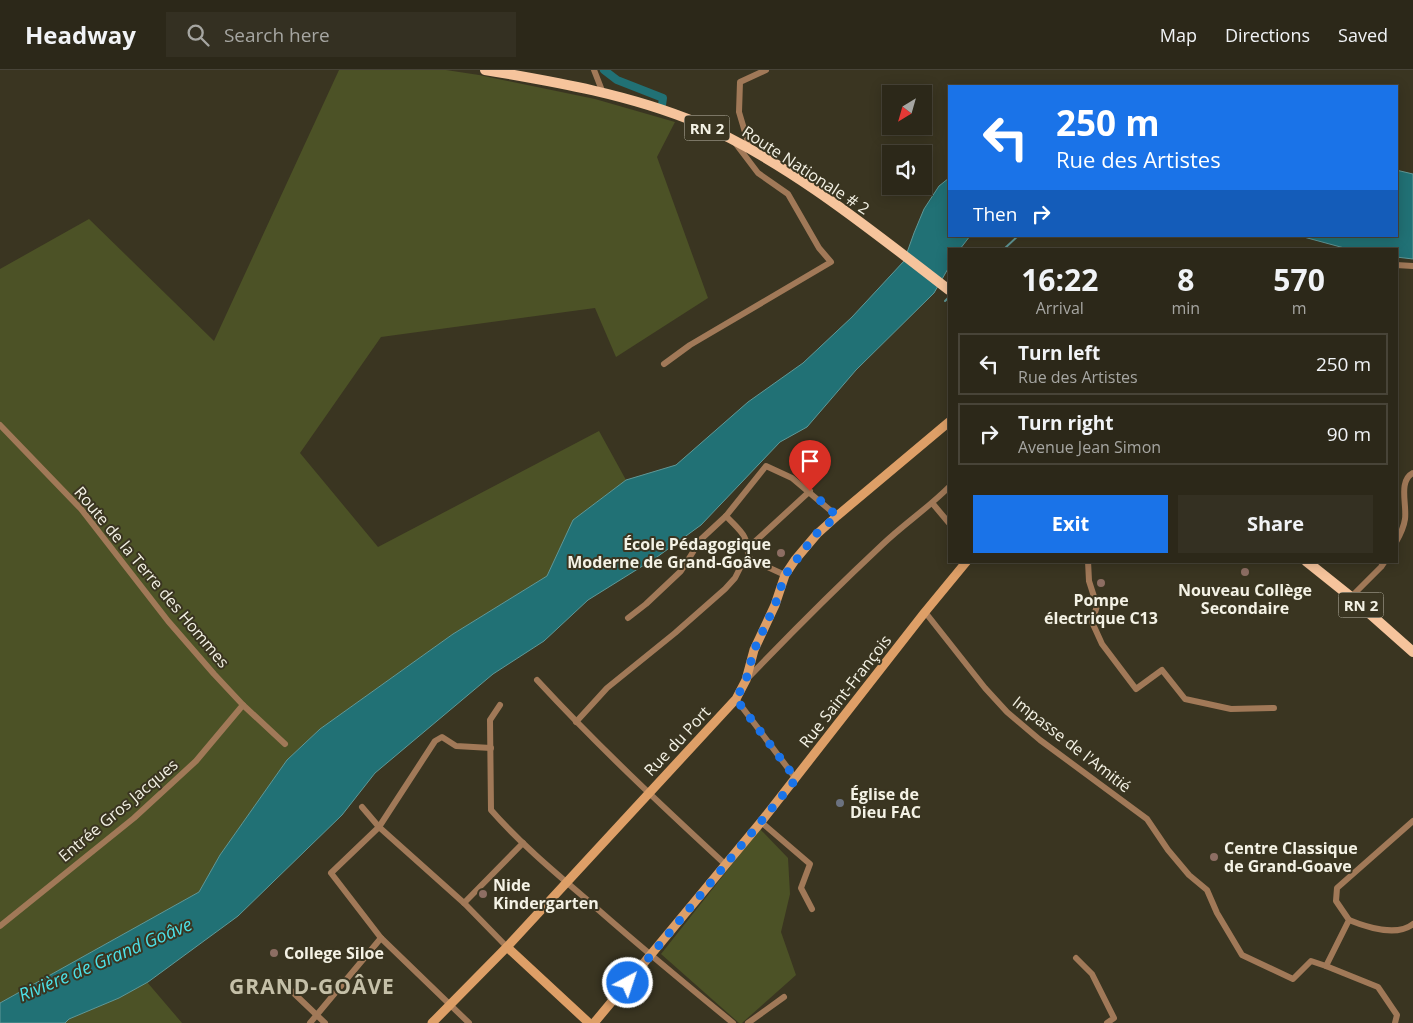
<!DOCTYPE html>
<html lang="en">
<head>
<meta charset="utf-8">
<style>
  body { margin:0; font-family:"Open Sans",sans-serif; background:#343022; color:#f1f3f6; height:100vh; display:flex; flex-direction:column; font-size:19px; white-space:nowrap }
  * { box-sizing:border-box; margin:0 }
  p { font-size:16px; color:#a6a6a2 }
  .icon { flex:none; width:28px; height:28px; fill:none; stroke:currentColor; stroke-width:2; stroke-linecap:round; stroke-linejoin:round }
  .map { position:relative; flex:1; overflow:hidden }
  .side { position:absolute; left:948px; top:178px; width:450px; height:315px; display:flex; flex-direction:column; background:#2c2819; border-radius:0px; box-shadow:0 2px 12px #0003,0 0 0 1px #484438 }
  .side>* { flex:none }
  .top-card { position:absolute; left:948px; top:15px; width:450px; height:152px; border-radius:0px; box-shadow:0 2px 12px #0003,0 0 0 1px #484438; background:#1a73e8; color:#fff; overflow:hidden }
  .needle { width:32px; rotate:217deg }
  .controls { position:absolute; left:882px; top:15px; display:grid; gap:10px }
  .controls a { display:grid; place-items:center; width:50px; height:50px; border-radius:0px; background:#2c2819; box-shadow:0 2px 12px #0003,0 0 0 1px #484438; font-size:25px }
  .pin { position:absolute; display:grid; place-items:center; width:42px; height:42px; color:#fff; margin:-51px -21px; border-radius:50% 50% 50% 0; rotate:-45deg; box-shadow:0 0 5px #0007 }
  .pin .icon { rotate:45deg }
  .me { position:absolute; width:55px; margin:-28px; rotate:40deg; stroke-linejoin:round; filter:drop-shadow(0 0 4px #0008) }
  .turn { display:flex; align-items:center; gap:18px; height:105px; padding:0 25px; font-size:22px }
  .turn .icon { width:65px; height:65px; stroke-width:2.5 }
  .turn b { display:block; font-size:35px; line-height:42px }
  .then { display:flex; align-items:center; height:48px; padding:0 25px; background:#0003; gap:10px; font-size:19px }
  .eta { display:flex; justify-content:space-evenly; align-items:center; height:85px; text-align:center }
  .eta b { font-size:30px; font-weight:700; line-height:35px }
  .action { display:flex; gap:10px; margin-top:auto; padding:10px 25px }
  .action a { flex:1; height:58px; border-radius:0px; background:#1a73e8; color:#fff; font-size:20px; font-weight:700; line-height:58px; text-align:center }
  .action a+a { background:#343022; color:#f1f3f6 }
  ul { padding:0; list-style:none }
  li { display:flex; align-items:center; gap:15px; height:62px; margin:0 10px 8px; padding:0 15px; border:2px solid #484438; border-radius:0px }
  li div { flex:1 }
  li b { display:block; font-size:19px }
  li em { font-style:normal }
  header { display:flex; align-items:center; gap:30px; box-sizing:border-box; height:70px; padding:0 25px; background:#2c2819; border-bottom:1px solid #484438 }
  header strong { font-size:24px }
  nav { display:flex; gap:28px; margin-inline-start:auto; font-size:18px }
  .search { width:350px; height:45px; background:#343022; display:flex; align-items:center; gap:12px; box-sizing:border-box; padding:0 18px; border-radius:0px; color:#a6a6a2; font-size:19px }
  .map>svg:first-child { display:block }
  .green { fill:#4c5226 }
  .water { fill:#217175; stroke:#609897 }
  .lines { fill:none; stroke-linecap:round; stroke-linejoin:round }
  .stream { stroke:#609897; stroke-width:2 }
  .canal { stroke:#217175; stroke-width:8 }
  .street { stroke:#a17958; stroke-width:6 }
  .secondary { stroke:#de9f67; stroke-width:9 }
  .primary { stroke:#f6c49c; stroke-width:10 }
  .route { stroke:#1a73e8; stroke-width:9; stroke-dasharray:0 16.2 }
  .education-dot { fill:#8d6e63; stroke:#3a3521; stroke-width:2 }
  .worship-dot { fill:#6b7280; stroke:#3a3521; stroke-width:2 }
  .labels { text-anchor:middle; dominant-baseline:central; stroke-width:4; stroke-linejoin:round; paint-order:stroke }
  .shield { fill:#3a3521; stroke:#bcb9aa; stroke-width:1 }
  .shield-label { font-size:15px; font-weight:bold; fill:#f4f2e5 }
  .street-label { font-size:16px; fill:#f4f2e5; stroke:#3a3521 }
  .poi-label { font-size:16px; font-weight:bold; fill:#f4f2e5; stroke:#3a3521; text-anchor:start }
  .water-label { font-size:18px; font-style:italic; fill:#4ce1e8; stroke:#3a3521 }
  .district-label { font-size:21px; font-weight:bold; letter-spacing:1px; fill:#c5c0a8; stroke:#3a3521 }
</style>
</head>
<body>
<header>
<strong>Headway</strong>
<div class="search"><svg class="icon" aria-label="search" viewBox="0 0 24 24"><circle cx="10" cy="10" r="6"/><path d="M15 15l6 6"/></svg>Search here</div>
<nav><a>Map</a><a>Directions</a><a>Saved</a></nav>
</header>
<div class="map">
<svg width="1413" height="953" viewBox="0 0 1413 953">
  <rect width="100%" height="100%" fill="#3a3521"/>
  <g class="green">
    <polygon points="339,0 446,0 479,5 595,29 675,52 657,87 708,228 616,287 595,238 381,267 300,383 378,477 599,361 626,410 573,450 547,506 453,564 320,659 287,690 220,785 199,822 0,933 0,199 89,149 214,271"/>
    <polygon points="760,759 788,788 790,824 781,862 796,905 742,953 739,953 661,884"/>
    <polygon points="147,912 182,953 65,953 69,949 119,928"/>
  </g>
  <g class="water">
    <polygon points="1396,100 1413,104 1413,189 1396,187 1396,179 1348,179 1300,166 1396,166"/>
    <polygon points="949,108 949,166 970,166 960,179 949,179 949,197 934,223 856,300 807,357 780,372 701,455 657,487 588,530 544,571 493,604 375,703 342,745 238,846 148,912 119,928 69,949 65,953 0,953 0,933 199,822 220,785 287,690 320,659 453,564 547,506 573,450 626,410 676,395 748,332 803,293 852,247 904,191 914,163 924,139 939,116"/>
  </g>
  <g class="lines">
    <g class="stream">
      <polyline points="1004,179 1018,166"/>
      <polyline points="945,231 949,227"/>
    </g>
    <polyline class="canal" points="604,0 617,10 663,28 662,35"/>
    <g class="street">
      <polyline points="594,0 603,23"/>
      <polyline points="750,79 739,42 740,12 766,0"/>
      <polyline points="1396,195 1413,196"/>
      <polyline points="664,294 690,275 831,192 819,178 788,124 758,103 736,74"/>
      <polyline points="0,355 81,439 168,551 214,604 243,635 285,674"/>
      <polyline points="933,434 949,453"/>
      <path d="M726 446C740 461 749 465 748 488L785 505"/>
      <path d="M1396 472C1400 465 1404 456 1405 449 1407 434 1398 411 1413 403"/>
      <polyline points="749,477 810,421"/>
      <polyline points="1088,491 1089,511 1097,536 1092,552 1102,574 1136,619 1162,600 1185,629 1231,639 1274,638"/>
      <polyline points="1351,527 1381,497 1385,491"/>
      <polyline points="925,542 985,618 1007,642 1040,670 1147,749 1168,780 1189,805 1207,820 1217,843 1242,885 1293,909 1311,891 1326,896 1378,917 1397,945 1395,953"/>
      <polyline points="628,548 646,534 681,501 693,482 698,472 726,446 766,396 792,408 837,446"/>
      <path d="M747 609C791 563 836 518 883 474 904 454 928 438 949 417"/>
      <path d="M537 610C597 675 661 735 726 795"/>
      <polyline points="736,629 796,709"/>
      <path d="M500 635 490 650 491 740C519 772 552 800 585 828 633 871 683 912 733 953"/>
      <polyline points="576,652 607,618 675,563 725,519 735,508 743,492 748,488"/>
      <polyline points="362,737 379,757 464,833 507,877"/>
      <polyline points="761,752 810,794 801,818 812,839"/>
      <polyline points="464,833 523,773"/>
      <path d="M1349 850C1366 857 1397 867 1413 854"/>
      <polyline points="0,856 134,748 196,691 243,635"/>
      <polyline points="1076,888 1092,904 1114,948 1107,953"/>
      <polyline points="1326,896 1349,850 1336,831 1337,818 1413,751"/>
      <polyline points="280,910 325,953"/>
      <polyline points="310,953 381,868"/>
      <polyline points="469,953 381,868 331,803 379,757 435,671 442,667 456,676 491,678"/>
      <polyline points="748,953 784,927"/>
    </g>
    <g class="secondary">
      <polyline points="507,877 589,953"/>
      <polyline points="432,953 507,877 736,629 746,610 754,580 775,535 785,505 795,490 817,464 837,446 949,352"/>
      <polyline points="594,953 761,752 925,542 967,491"/>
    </g>
    <g class="primary">
      <path d="M485 0C557 12 631 25 698 53 788 92 871 160 949 220"/>
      <polyline points="1306,491 1351,527 1413,582"/>
    </g>
  </g>
  <g class="lines">
    <polyline class="route" points="628,913 796,709 736,629 746,610 754,580 775,535 785,505 816,464 837,446 810,421"/>
  </g>
  <g class="education-dot">
    <circle cx="781" cy="483" r="5"/>
    <circle cx="1245" cy="502" r="5"/>
    <circle cx="1101" cy="513" r="5"/>
    <circle cx="1214" cy="787" r="5"/>
    <circle cx="483" cy="824" r="5"/>
    <circle cx="274" cy="883" r="5"/>
  </g>
  <circle class="worship-dot" cx="840" cy="733" r="5"/>
  <g class="labels">
    <g class="shield">
      <rect x="684.5" y="45.5" width="45" height="25" rx="4"/>
      <rect x="1338.5" y="522.5" width="45" height="25" rx="4"/>
    </g>
    <g class="shield-label">
      <text x="707" y="58">RN 2</text>
      <text x="1361" y="535">RN 2</text>
    </g>
    <g class="street-label">
      <text transform="translate(806 100) rotate(33)">Route Nationale # 2</text>
      <text transform="translate(152 507) rotate(50)">Route de la Terre des Hommes</text>
      <text transform="translate(845 621) rotate(-52)">Rue Saint-François</text>
      <text transform="translate(677 671) rotate(-47)">Rue du Port</text>
      <text transform="translate(1072 674) rotate(38)">Impasse de l'Amitié</text>
      <text transform="translate(118 740) rotate(-40)">Entrée Gros Jacques</text>
    </g>
    <g class="poi-label">
      <text x="771" y="474" text-anchor="end">École Pédagogique<tspan x="771" dy="18">Moderne de Grand-Goâve</tspan></text>
      <text x="1245" y="520" text-anchor="middle">Nouveau Collège<tspan x="1245" dy="18">Secondaire</tspan></text>
      <text x="1101" y="530" text-anchor="middle">Pompe<tspan x="1101" dy="18">électrique C13</tspan></text>
      <text x="850" y="724">Église de<tspan x="850" dy="18">Dieu FAC</tspan></text>
      <text x="1224" y="778">Centre Classique<tspan x="1224" dy="18">de Grand-Goave</tspan></text>
      <text x="493" y="815">Nide<tspan x="493" dy="18">Kindergarten</tspan></text>
      <text x="284" y="883">College Siloe</text>
    </g>
    <g class="water-label">
      <text transform="translate(105 889) rotate(-23)">Rivière de Grand Goâve</text>
    </g>
    <g class="district-label">
      <text x="312" y="916">GRAND-GOÂVE</text>
    </g>
  </g>
</svg>
<div class="controls">
<a><svg class="needle" viewBox="-14 -14 28 28"><path d="M0-13l5 13h-10z" fill="#e53935"/><path d="M0 13l5-13h-10z" fill="#a6a6a2"/></svg></a>
<a><svg class="icon" aria-label="sound" viewBox="0 0 24 24"><path d="M4 9h4l5-4v14l-5-4H4zM17 9q2 3 0 6"/></svg></a>
</div>
<div class="pin" style="left:810px;top:421px;background:#d93025"><svg class="icon" aria-label="arrive" viewBox="0 0 24 24"><path d="M6 21V4h12l-3 4 3 4H6"/></svg></div>
<svg class="me" style="left:628px;top:913px" viewBox="-20 -20 40 40"><circle r="17" fill="#1a73e8" stroke="#fff" stroke-width="3"/><path d="M0-11L8 9 0 5-8 9z" fill="#fff"/></svg>
<div class="top-card">
<div class="turn"><svg class="icon" aria-label="left" viewBox="0 0 24 24"><path d="M17 20v-9H6M10 6l-5 5 5 5"/></svg><div><b>250 m</b>Rue des Artistes</div></div>
<div class="then">Then<svg class="icon" aria-label="right" viewBox="0 0 24 24"><path d="M7 20v-9h11M14 6l5 5-5 5"/></svg></div>
</div>
<section class="side">
<div class="eta">
<div><b>16:22</b><p>Arrival</p></div>
<div><b>8</b><p>min</p></div>
<div><b>570</b><p>m</p></div>
</div>
<ul>
<li><svg class="icon" aria-label="left" viewBox="0 0 24 24"><path d="M17 20v-9H6M10 6l-5 5 5 5"/></svg><div><b>Turn left</b><p>Rue des Artistes</p></div><em>250 m</em></li>
<li><svg class="icon" aria-label="right" viewBox="0 0 24 24"><path d="M7 20v-9h11M14 6l5 5-5 5"/></svg><div><b>Turn right</b><p>Avenue Jean Simon</p></div><em>90 m</em></li>
</ul>
<div class="action"><a>Exit</a><a>Share</a></div>
</section>
</div>
</body>
</html>
